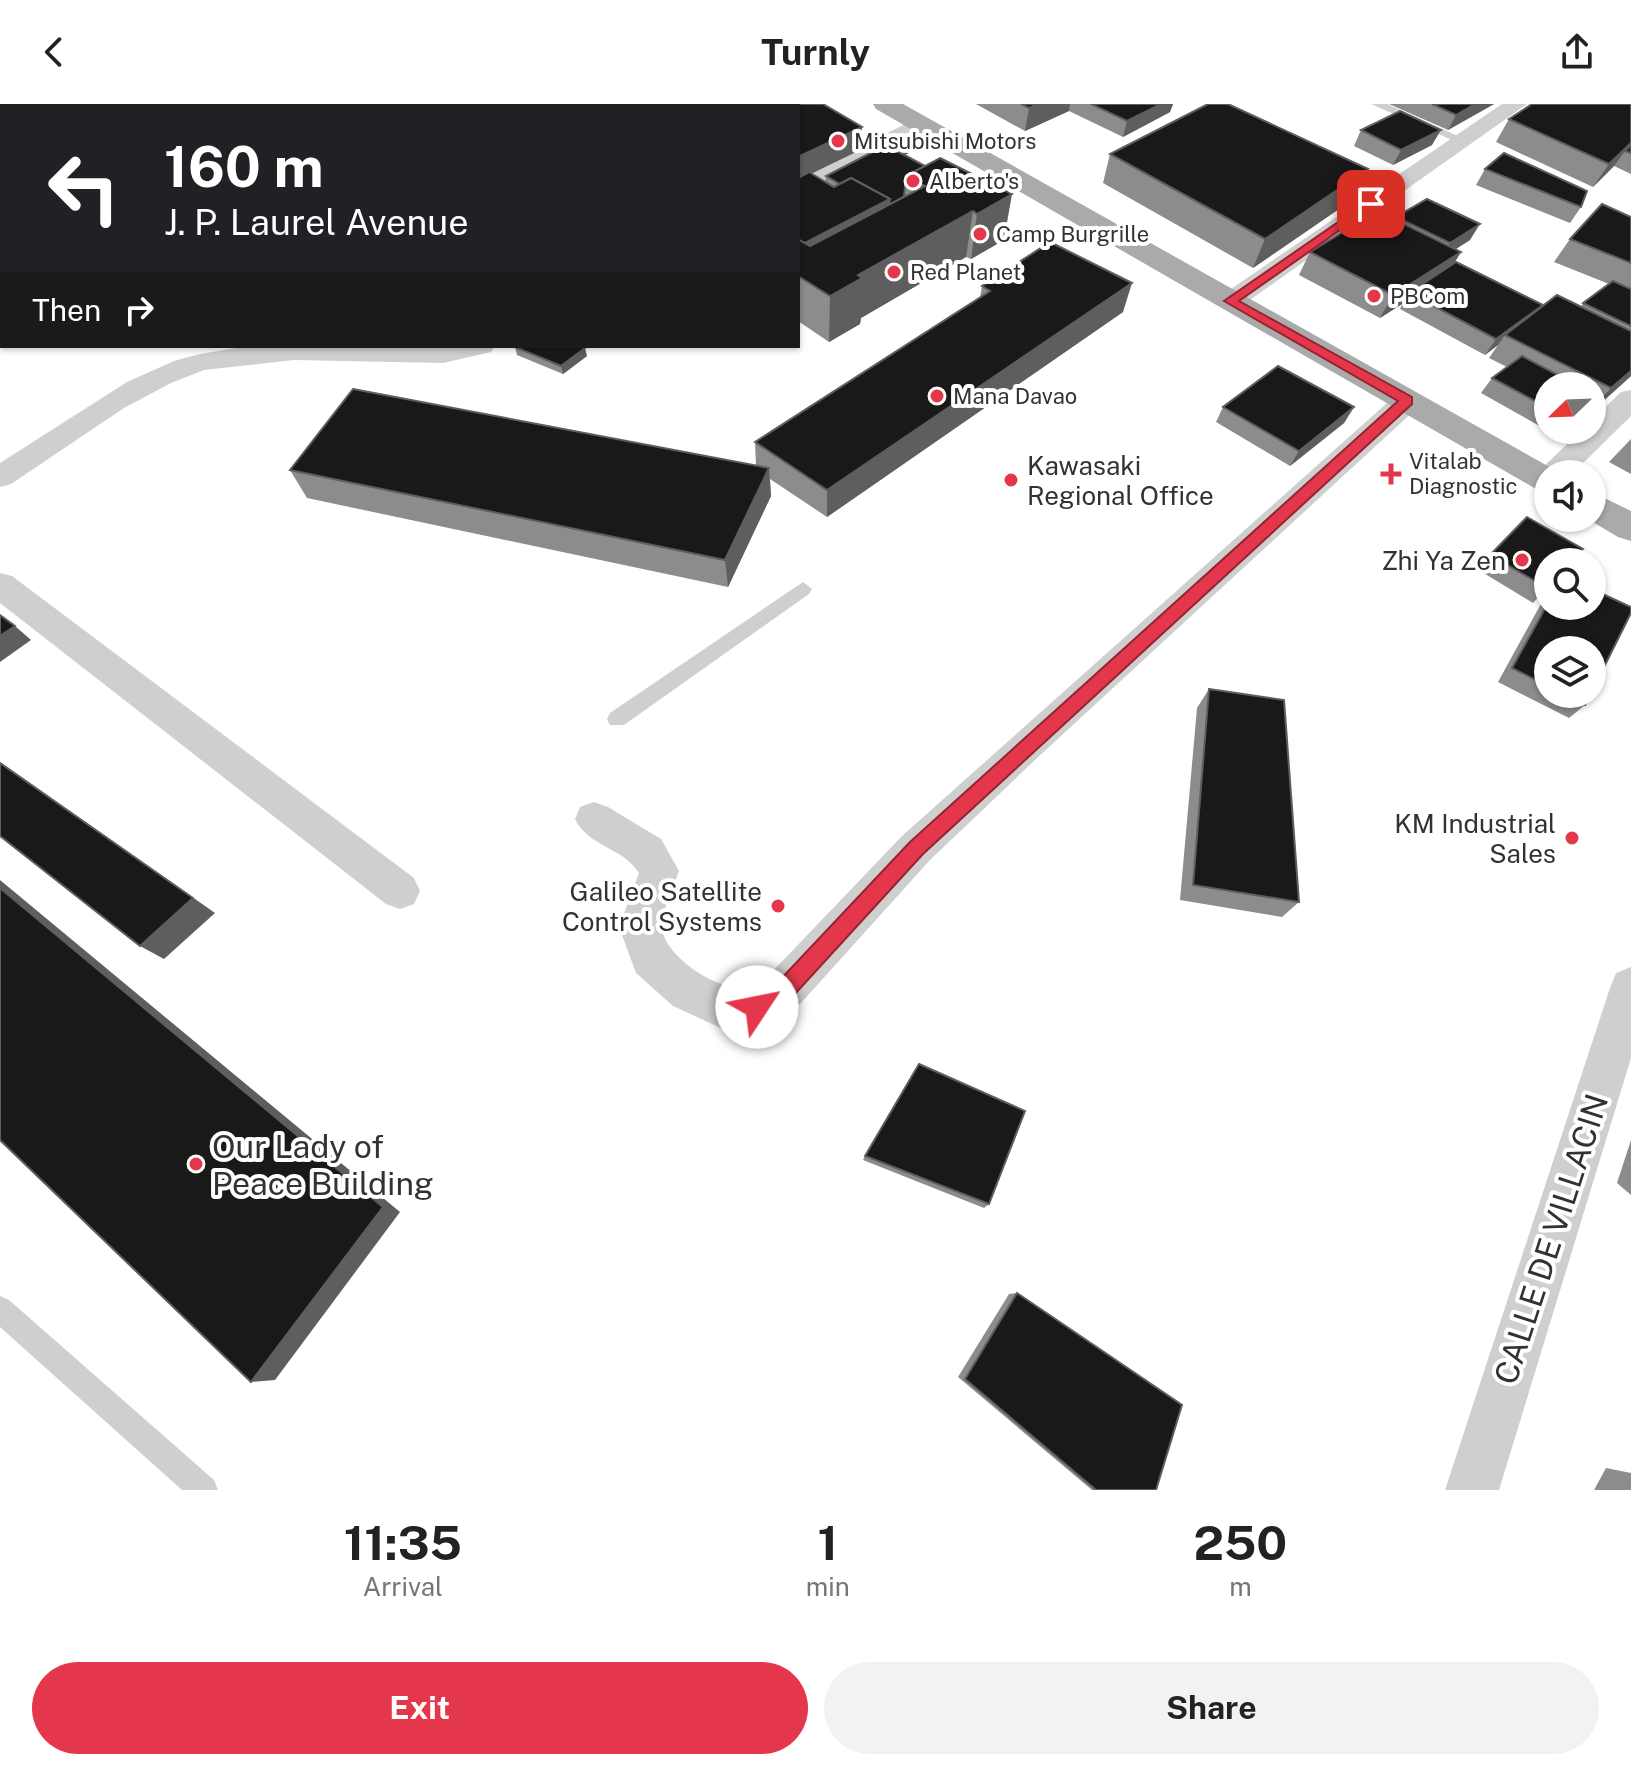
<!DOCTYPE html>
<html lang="en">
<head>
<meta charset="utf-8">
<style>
  body { margin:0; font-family:"Public Sans",sans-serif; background:#f2f2f2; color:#222; height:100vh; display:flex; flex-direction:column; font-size:30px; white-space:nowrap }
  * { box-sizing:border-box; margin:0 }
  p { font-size:26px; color:#767676 }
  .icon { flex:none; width:44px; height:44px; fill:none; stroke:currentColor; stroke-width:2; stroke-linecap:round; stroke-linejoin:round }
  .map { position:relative; height:1386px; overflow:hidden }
  .sheet { display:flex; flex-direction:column; background:#fff; flex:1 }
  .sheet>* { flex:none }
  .guide { position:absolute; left:0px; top:0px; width:800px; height:244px; box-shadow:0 2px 6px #0004; background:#202124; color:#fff; overflow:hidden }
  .needle { width:52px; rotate:247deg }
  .buttons { position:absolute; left:1534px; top:268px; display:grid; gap:16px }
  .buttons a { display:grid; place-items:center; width:72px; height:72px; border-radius:50%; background:#fff; box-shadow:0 2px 6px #0004; font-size:40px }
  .pin { position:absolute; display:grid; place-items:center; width:68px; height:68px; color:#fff; margin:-34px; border-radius:16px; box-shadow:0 4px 12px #0006 }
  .me { position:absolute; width:88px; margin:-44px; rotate:56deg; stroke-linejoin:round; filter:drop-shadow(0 0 6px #0008) }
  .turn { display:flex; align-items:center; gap:28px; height:168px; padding:0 32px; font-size:36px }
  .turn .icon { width:104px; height:104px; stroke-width:2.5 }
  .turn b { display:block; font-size:56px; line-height:68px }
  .then { display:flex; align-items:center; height:76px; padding:0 32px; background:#0003; gap:16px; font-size:30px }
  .eta { display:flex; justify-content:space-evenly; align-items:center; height:136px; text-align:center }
  .eta b { font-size:48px; font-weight:700; line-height:56px }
  .action { display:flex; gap:16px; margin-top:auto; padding:16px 32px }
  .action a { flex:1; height:92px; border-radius:48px; background:#e5374b; color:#fff; font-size:32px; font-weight:700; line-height:92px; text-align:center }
  .action a+a { background:#f2f2f2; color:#222 }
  header { display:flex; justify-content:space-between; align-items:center; height:104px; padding:0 32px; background:#fff; font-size:36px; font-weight:700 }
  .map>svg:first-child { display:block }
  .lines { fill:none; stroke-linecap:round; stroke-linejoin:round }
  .lane { fill:#cfcfcf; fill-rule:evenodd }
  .street { fill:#cfcfcf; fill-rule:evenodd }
  .primary { fill:#aaa; fill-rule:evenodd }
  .wall { fill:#8c8c8c }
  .shaded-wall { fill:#5e5e5e }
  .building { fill:#191919; stroke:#5e5e5e; stroke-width:2 }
  .route { fill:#e5374b; stroke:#952431; stroke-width:2 }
  .poi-dot { fill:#e5374b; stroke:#fff; stroke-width:3 }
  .labels { text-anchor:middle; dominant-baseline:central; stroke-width:8; stroke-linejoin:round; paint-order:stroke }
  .far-poi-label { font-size:22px; fill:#323232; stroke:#fff; text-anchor:start }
  .poi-label { font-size:26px; fill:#323232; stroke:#fff; text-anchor:end }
  .near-poi-label { font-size:32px; fill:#323232; stroke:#fff; text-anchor:start }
  .near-street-label { font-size:32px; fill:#323232; stroke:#fff }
</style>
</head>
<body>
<header><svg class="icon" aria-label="back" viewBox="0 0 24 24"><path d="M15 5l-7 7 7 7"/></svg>Turnly<svg class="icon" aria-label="share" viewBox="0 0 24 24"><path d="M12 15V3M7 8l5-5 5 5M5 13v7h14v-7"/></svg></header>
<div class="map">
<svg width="1631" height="1386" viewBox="0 0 1631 1386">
  <rect width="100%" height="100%" fill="#fff"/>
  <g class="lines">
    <g class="lane">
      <polygon points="1371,0 1387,0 1469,37 1459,39"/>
      <polygon points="803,478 812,485 809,490 624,621 610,621 607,615 610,609"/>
      <polygon points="0,1192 9,1196 214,1376 218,1386 182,1386 0,1223"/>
    </g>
    <g class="street">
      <polygon points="1502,0 1527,0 1240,203 1222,203 1218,197 1222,191"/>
      <polygon points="919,13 927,15 930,20 927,25 798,90 798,74"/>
      <rect x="0" y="163" width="2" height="16"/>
      <polygon points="495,242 491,248 443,259 294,256 204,266 171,279 124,304 11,380 0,383 0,359 127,278 174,257 200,250 248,242"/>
      <polygon points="1631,286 1631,312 1572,370 1548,370 1548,379 1543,377 1539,370 1543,363 1582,326 1592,326 1592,316 1621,288"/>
      <path d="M1407 288 1417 290 1421 297 1417 304 1036 655 930 756 801 899 772 918 757 924 725 926 673 902 636 869 619 823 639 769C624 744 587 742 575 715L580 703 594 698 608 703 661 735 679 767C674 781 659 814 662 826 668 855 720 890 750 882 757 880 765 873 771 869L902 732 1397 290Z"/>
      <polygon points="0,469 12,472 414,774 420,787 414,800 400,805 386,800 0,499"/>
      <polygon points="1631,863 1631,954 1499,1386 1445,1386 1610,884 1616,869"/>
    </g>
    <g class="primary">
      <polygon points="873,0 903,0 1562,370 1548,370 1548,388 1536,385 876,5"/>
      <polygon points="1592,388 1631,407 1631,437 1618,433 1586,414 1592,414"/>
    </g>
  </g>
  <g class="wall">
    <polygon points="59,0 823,0 862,45 811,70 825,78 826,72 890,43 909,49 905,51 925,62 940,54 1004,136 971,155 966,153 861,214 860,220 829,238 798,217 798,2 60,2"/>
    <polygon points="976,0 1173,0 1170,8 1123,33 1069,7 1025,27"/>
    <polygon points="1389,0 1494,0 1448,26"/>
    <polygon points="1631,0 1631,70 1614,62 1593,83 1496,38 1509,15"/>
    <polygon points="1361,26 1432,41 1393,61 1354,42"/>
    <polygon points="1110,50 1355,94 1253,164 1103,79"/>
    <polygon points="1485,65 1581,103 1570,119 1476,81"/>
    <polygon points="1396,113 1470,136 1456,145 1461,148 1453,160 1541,204 1581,203 1583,199 1609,180 1554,158 1570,135 1631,113 1631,272 1600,300 1592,309 1592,282 1548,282 1548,326 1571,326 1561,334 1481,289 1492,274 1507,263 1489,254 1498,241 1485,251 1400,205 1402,200 1380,214 1299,171 1310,148 1395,116"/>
    <polygon points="982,182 1123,208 827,413 770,375 771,392 728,483 307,394 290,366 756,362 755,338 980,194"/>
    <polygon points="515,243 587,252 563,270 517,251"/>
    <polygon points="1223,303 1354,303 1344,319 1290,362 1216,318"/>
    <polygon points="1631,335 1631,370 1609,358"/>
    <polygon points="1490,451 1548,483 1533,499 1477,465"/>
    <polygon points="1548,487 1548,590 1591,590 1585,601 1569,614 1498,578"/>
    <polygon points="1209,585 1299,798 1282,813 1180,796 1197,604"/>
    <polygon points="1631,1036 1631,1091 1617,1079"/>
    <polygon points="865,1052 989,1100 984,1104 863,1056"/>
    <polygon points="1017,1189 1156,1386 1092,1386 958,1273 1009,1190"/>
    <polygon points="1606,1364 1631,1369 1631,1386 1594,1386"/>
  </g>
  <g class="shaded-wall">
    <polygon points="26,0 40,0 34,2 27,2"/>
    <polygon points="522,0 595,0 592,2 517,2"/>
    <polygon points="1038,0 1070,0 1069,7 1025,27 1029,4"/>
    <polygon points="1161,0 1173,0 1170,8 1123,33 1127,17"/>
    <polygon points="1475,0 1494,0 1448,26 1456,11"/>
    <polygon points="862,23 862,45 798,76 798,53"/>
    <polygon points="1441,26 1432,41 1393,61 1401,46"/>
    <polygon points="1631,39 1631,46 1625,47 1614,62 1593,83 1609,60"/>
    <polygon points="910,41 909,49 893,56 893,48"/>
    <polygon points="1368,65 1355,94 1253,164 1265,135"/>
    <polygon points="1012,90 1004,136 971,155 977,110"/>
    <polygon points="890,95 888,124 798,172 798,143"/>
    <polygon points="973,107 966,153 861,214 860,220 829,238 830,192 858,171"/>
    <polygon points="1480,120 1470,136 1440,155 1450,139"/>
    <polygon points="1461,148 1447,171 1409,189 1402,200 1380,214 1393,191"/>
    <polygon points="1132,179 1123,208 827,413 827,386"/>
    <polygon points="1543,201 1532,217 1505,231 1498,241 1485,251 1496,235"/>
    <polygon points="585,244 587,252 563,270 561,262"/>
    <polygon points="1631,267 1631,272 1600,300 1592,309 1592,304 1611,284"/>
    <polygon points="1354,303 1344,319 1290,362 1299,347"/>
    <polygon points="769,364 771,392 728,483 725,456"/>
    <polygon points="15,522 31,536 0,558 0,532"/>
    <polygon points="0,658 215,809 164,855 140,842"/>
    <polygon points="0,776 400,1108 275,1276 251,1278 0,784"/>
  </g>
  <g class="building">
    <polygon points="0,0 23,0 26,2 2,2 2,12 0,13"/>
    <polygon points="49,0 57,0 59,2 43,2"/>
    <polygon points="64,0 111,0 113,2 66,2"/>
    <polygon points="122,0 522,0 517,2 126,2"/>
    <polygon points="593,0 823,0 862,23 798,53 798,2 588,2"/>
    <polygon points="1021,0 1038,0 1029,4"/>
    <polygon points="1091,0 1161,0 1127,17"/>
    <polygon points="1208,0 1228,0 1368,65 1265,135 1110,50"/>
    <polygon points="1432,0 1475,0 1456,11"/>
    <polygon points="1532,0 1631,0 1631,39 1609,60 1509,15"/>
    <polygon points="1400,7 1441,26 1401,46 1361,26"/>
    <polygon points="2,15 2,40 0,41 0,16"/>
    <polygon points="903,37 910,41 897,47 890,43"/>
    <polygon points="886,41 925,62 906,72 904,93 889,101 890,95 851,74 840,80 826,72"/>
    <polygon points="1631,41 1631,49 1625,47"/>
    <polygon points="1504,49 1587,87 1581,103 1485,65"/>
    <polygon points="940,54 1012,90 977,110 973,107 858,171 862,174 830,192 798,172 798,135 810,142 925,82 906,72"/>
    <polygon points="809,68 834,83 851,74 890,95 805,139 798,135 798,74"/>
    <polygon points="1427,95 1480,120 1450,139 1396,113"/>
    <polygon points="1602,100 1631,113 1631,159 1570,135"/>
    <polygon points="1378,107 1461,148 1393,191 1310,148"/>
    <polygon points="1050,138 1132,179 827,386 755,338 990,187 982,182"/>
    <polygon points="1456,158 1543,201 1496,235 1409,189"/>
    <polygon points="1613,177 1631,185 1631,222 1583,199"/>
    <polygon points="1557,191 1631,227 1631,267 1611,284 1505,231"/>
    <polygon points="516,242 578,242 585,244 561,262 515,243"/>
    <polygon points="1522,252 1579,282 1548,282 1548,304 1492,274"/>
    <polygon points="1278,262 1354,303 1299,347 1223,303"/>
    <polygon points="353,285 769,364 725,456 290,366"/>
    <polygon points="1592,289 1604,295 1592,304"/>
    <polygon points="1527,413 1583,445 1571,458 1548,458 1547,484 1490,451"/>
    <polygon points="1592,485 1631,503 1631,509 1592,587 1592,546 1548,546 1548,582 1512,564 1548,499 1548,502 1592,502"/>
    <polygon points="0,511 15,522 0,532"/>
    <polygon points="1209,585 1284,596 1299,798 1193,781"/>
    <polygon points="1563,590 1591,590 1585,601"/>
    <polygon points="0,659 193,794 140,842 0,732"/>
    <polygon points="0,784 383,1103 251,1278 0,1036"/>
    <polygon points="919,960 1025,1007 989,1100 865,1052"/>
    <polygon points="1017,1189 1182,1301 1156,1386 1096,1386 965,1275"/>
  </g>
  <polygon class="route" points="1367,98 1377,100 1239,197 1412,293 1412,300 923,750 794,891 757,914 749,911 746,903 749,896 779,877 910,738 1398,297 1224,197"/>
  <g class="poi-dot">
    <circle cx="838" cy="37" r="8"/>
    <circle cx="913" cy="77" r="8"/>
    <circle cx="980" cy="130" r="8"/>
    <circle cx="894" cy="168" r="8"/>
    <circle cx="1374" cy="192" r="8"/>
    <circle cx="937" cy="292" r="8"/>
    <path d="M1387 358h8v8h8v8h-8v8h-8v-8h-8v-8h8z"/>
    <circle cx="1011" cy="376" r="8"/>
    <circle cx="1522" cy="456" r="8"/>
    <circle cx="1572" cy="734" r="8"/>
    <circle cx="778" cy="802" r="8"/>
    <circle cx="196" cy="1060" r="8"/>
  </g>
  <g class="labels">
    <g class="far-poi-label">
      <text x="854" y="37">Mitsubishi Motors</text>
      <text x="929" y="77">Alberto's</text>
      <text x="996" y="130">Camp Burgrille</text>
      <text x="910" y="168">Red Planet</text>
      <text x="1390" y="192">PBCom</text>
      <text x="953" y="292">Mana Davao</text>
      <text x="1409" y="357">Vitalab<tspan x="1409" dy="25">Diagnostic</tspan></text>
    </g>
    <g class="poi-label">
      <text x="1027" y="361" text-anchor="start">Kawasaki<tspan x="1027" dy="30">Regional Office</tspan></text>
      <text x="1506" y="456">Zhi Ya Zen</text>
      <text x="1556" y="719">KM Industrial<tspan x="1556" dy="30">Sales</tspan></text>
      <text x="762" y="787">Galileo Satellite<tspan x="762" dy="30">Control Systems</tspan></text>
    </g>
    <g class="near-poi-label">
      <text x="212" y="1042">Our Lady of<tspan x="212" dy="37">Peace Building</tspan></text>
    </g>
    <g class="near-street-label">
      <text transform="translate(1551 1135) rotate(-72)">CALLE DE VILLACIN</text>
    </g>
  </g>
</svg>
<div class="buttons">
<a><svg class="needle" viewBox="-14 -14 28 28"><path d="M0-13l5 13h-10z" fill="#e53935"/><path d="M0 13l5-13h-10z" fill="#767676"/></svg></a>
<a><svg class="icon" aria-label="sound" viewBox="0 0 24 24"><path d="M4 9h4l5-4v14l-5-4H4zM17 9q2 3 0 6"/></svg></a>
<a><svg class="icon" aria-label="search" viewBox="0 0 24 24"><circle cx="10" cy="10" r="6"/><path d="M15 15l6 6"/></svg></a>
<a><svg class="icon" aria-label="layers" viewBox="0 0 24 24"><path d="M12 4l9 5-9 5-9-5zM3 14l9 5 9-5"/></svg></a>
</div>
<div class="pin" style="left:1371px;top:100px;background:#d93025"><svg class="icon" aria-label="arrive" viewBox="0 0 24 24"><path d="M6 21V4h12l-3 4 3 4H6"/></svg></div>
<svg class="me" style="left:757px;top:903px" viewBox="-20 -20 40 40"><circle r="19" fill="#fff"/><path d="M0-13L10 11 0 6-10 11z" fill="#e5374b"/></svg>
<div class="guide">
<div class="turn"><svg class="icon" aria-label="left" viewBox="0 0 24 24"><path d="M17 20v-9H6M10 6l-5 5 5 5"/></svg><div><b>160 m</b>J. P. Laurel Avenue</div></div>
<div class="then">Then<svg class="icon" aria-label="right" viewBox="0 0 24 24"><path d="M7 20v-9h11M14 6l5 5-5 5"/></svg></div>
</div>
</div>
<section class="sheet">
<div class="eta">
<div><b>11:35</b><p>Arrival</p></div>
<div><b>1</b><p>min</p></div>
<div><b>250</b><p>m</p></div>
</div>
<div class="action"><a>Exit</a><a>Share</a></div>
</section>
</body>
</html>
